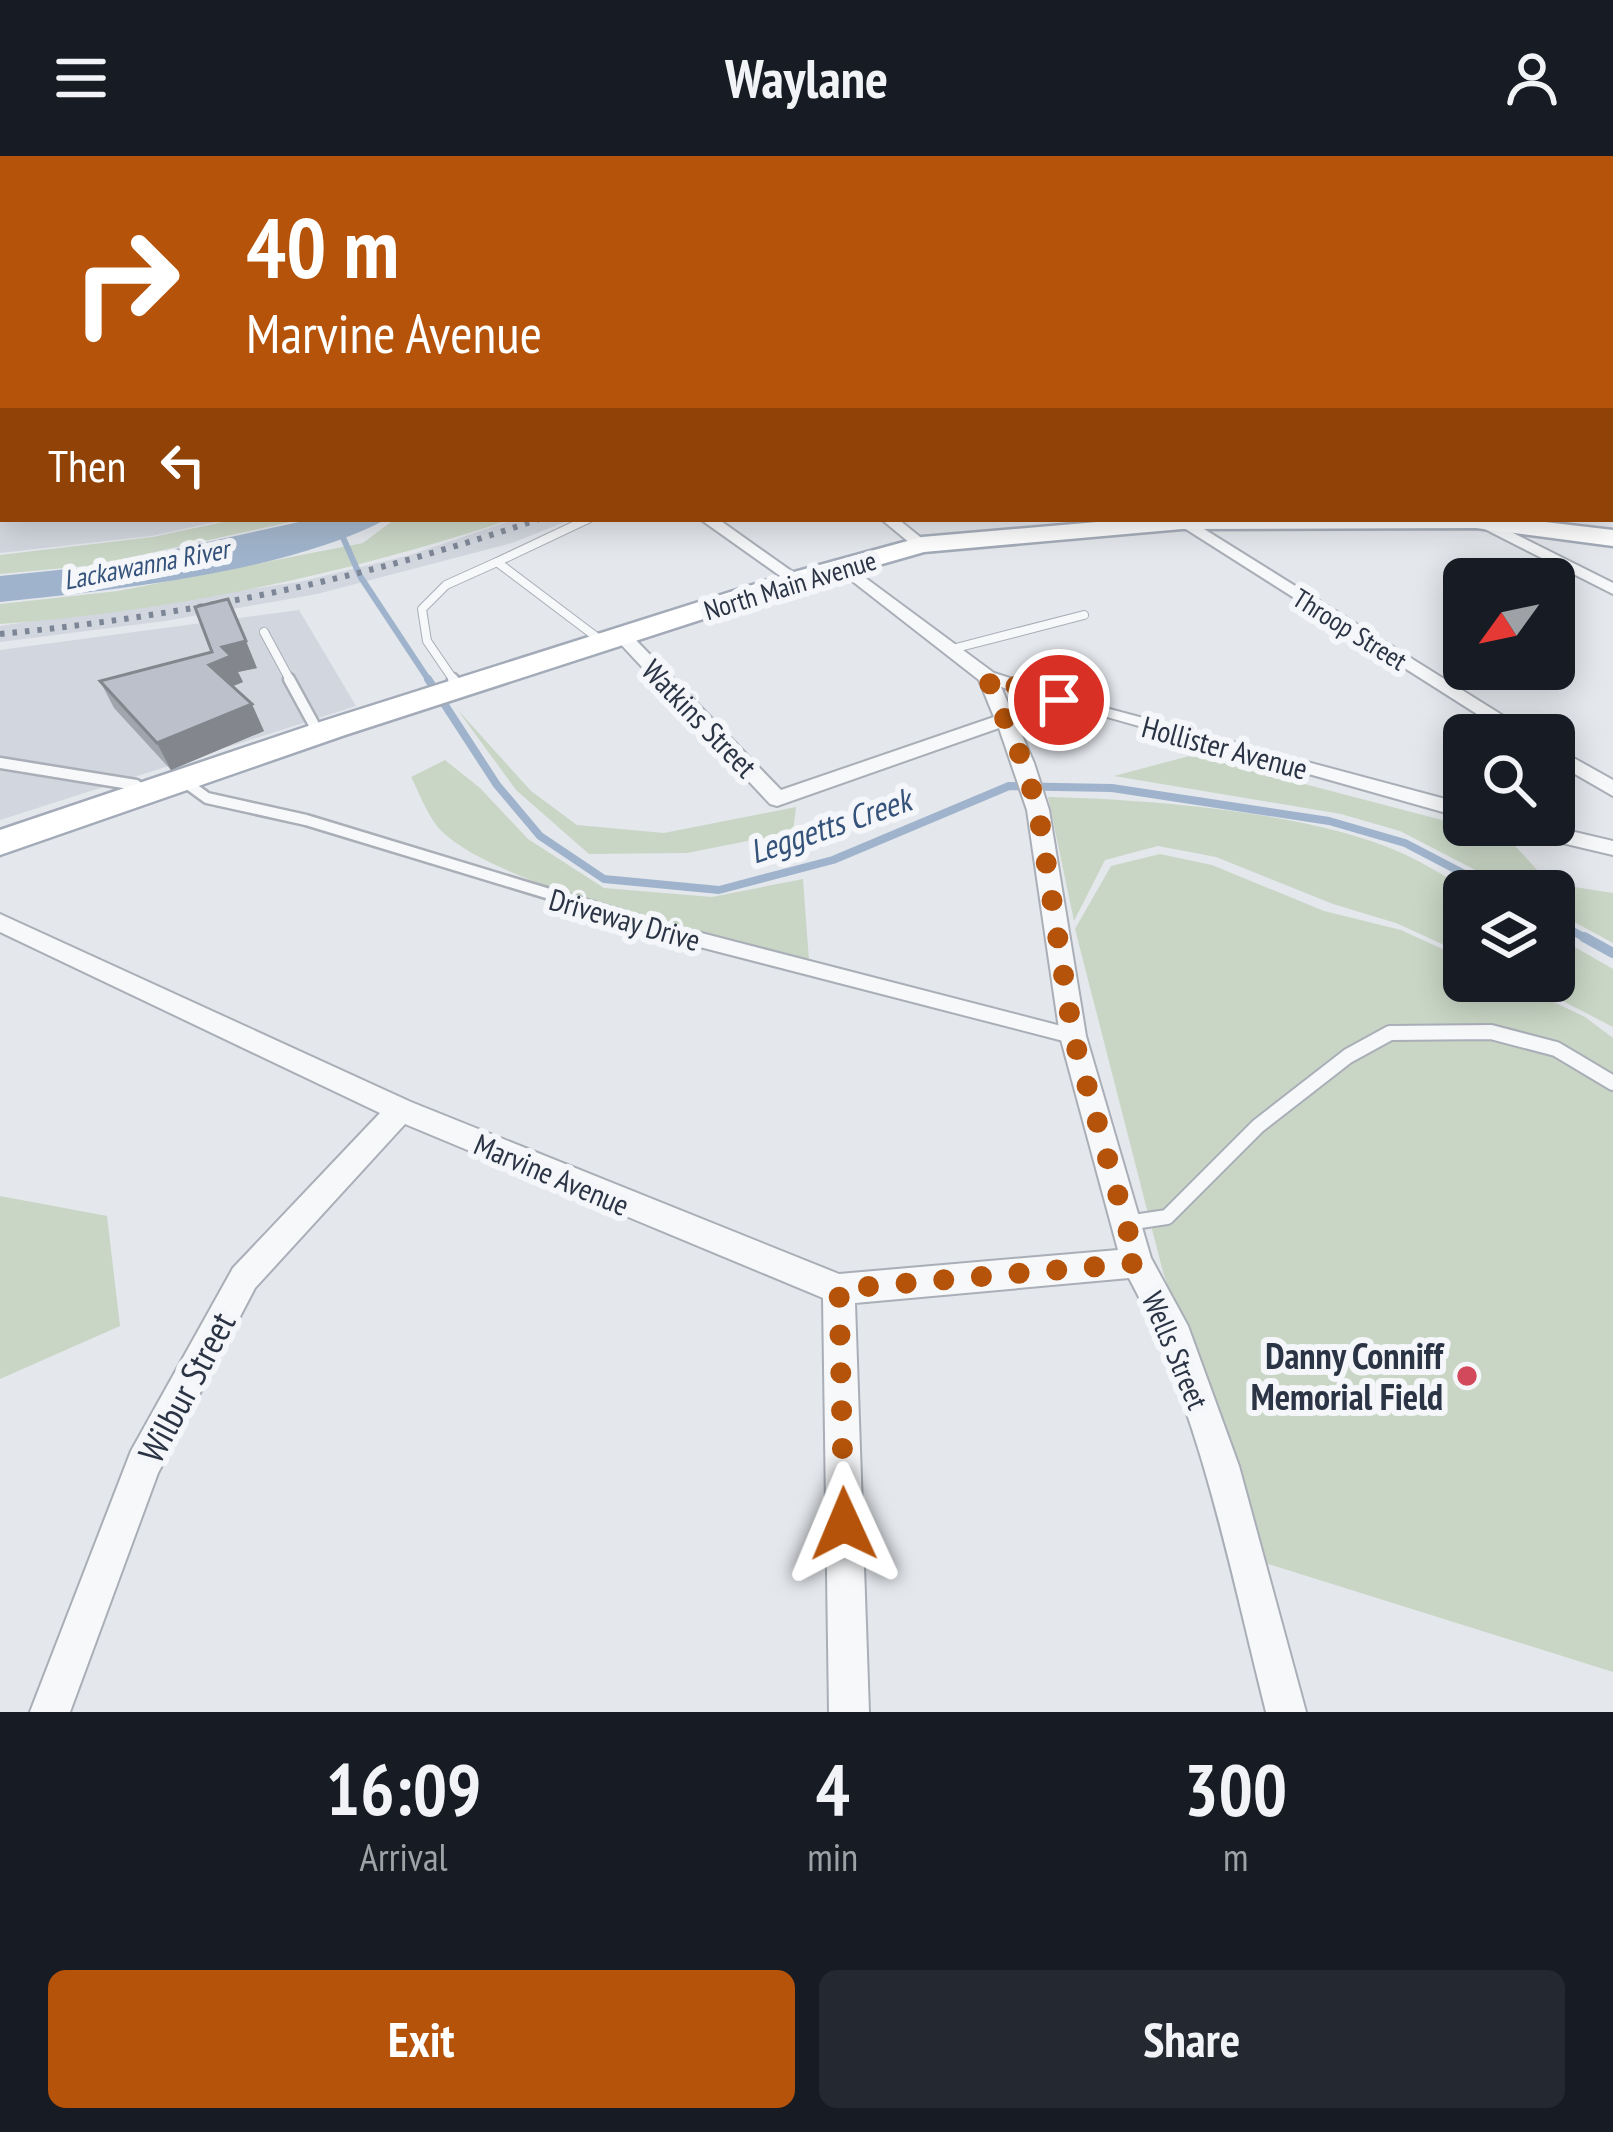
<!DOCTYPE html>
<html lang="en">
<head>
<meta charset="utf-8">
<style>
  body { margin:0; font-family:"PT Sans Narrow",sans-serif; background:#242831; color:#f1f3f6; height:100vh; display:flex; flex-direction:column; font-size:45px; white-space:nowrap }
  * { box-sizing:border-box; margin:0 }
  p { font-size:39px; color:#9ea1a6 }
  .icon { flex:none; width:66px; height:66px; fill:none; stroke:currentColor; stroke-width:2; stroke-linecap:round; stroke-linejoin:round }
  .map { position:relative; height:1556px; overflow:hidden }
  .sheet { display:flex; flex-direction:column; background:#171b24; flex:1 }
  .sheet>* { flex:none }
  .banner { position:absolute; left:0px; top:0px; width:1614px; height:366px; box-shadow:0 6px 30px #0003; background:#b45309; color:#fff; overflow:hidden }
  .needle { width:78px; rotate:237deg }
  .fabs { position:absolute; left:1443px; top:402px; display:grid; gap:24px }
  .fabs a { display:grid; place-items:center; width:132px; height:132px; border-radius:18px; background:#171b24; box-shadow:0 6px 30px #0003; font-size:60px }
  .pin { position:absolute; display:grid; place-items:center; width:102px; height:102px; color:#fff; margin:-51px; border:6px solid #fff; border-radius:50%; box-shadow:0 3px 12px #0007 }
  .me { position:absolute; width:132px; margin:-66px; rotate:359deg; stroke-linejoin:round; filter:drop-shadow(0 0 9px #0008) }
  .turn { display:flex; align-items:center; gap:42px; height:252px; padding:0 48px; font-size:54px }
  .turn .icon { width:156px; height:156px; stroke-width:2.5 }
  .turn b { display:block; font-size:84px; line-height:102px }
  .then { display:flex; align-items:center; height:114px; padding:0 48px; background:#0003; gap:24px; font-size:45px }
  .eta { display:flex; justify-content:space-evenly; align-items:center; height:204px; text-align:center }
  .eta b { font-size:72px; font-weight:800; line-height:84px }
  .action { display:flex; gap:24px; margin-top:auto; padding:24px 48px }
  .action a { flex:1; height:138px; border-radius:18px; background:#b45309; color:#fff; font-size:48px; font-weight:800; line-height:138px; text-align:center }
  .action a+a { background:#242831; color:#f1f3f6 }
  header { display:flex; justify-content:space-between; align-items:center; height:156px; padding:0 48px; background:#171b24; font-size:54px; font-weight:800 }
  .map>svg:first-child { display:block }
  .built { fill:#d2d6de }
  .green { fill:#c9d6c5 }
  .water { fill:#9fb4cc }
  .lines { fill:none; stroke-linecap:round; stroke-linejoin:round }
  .stream-far2 { stroke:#9fb4cc; stroke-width:6 }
  .stream-far1 { stroke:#9fb4cc; stroke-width:8 }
  .stream { stroke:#9fb4cc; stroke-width:10 }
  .service-far2-casing { stroke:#a9aeb7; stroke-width:10 }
  .service-far1-casing { stroke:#a9aeb7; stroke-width:15 }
  .service-casing { stroke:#a9aeb7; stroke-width:18 }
  .minor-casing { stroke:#a9aeb7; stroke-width:4 }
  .primary-casing { stroke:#a3abb8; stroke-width:5 }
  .service-far2 { stroke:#f7f8fa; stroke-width:8 }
  .service-far1 { stroke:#f7f8fa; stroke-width:10 }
  .service { stroke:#f7f8fa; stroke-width:14 }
  .minor { fill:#f7f8fa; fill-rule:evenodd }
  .primary { fill:#fff; fill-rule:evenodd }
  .rail { stroke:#7d8696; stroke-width:6; stroke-dasharray:4.5 8; stroke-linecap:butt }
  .wall { fill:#a1a5ae }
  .shaded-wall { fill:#83868d }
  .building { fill:#bbc0ca; stroke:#83868d; stroke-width:3 }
  .route { stroke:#b45309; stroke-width:21; stroke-dasharray:0 37.8 }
  .poi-dot { fill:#d1495b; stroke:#f4f6f9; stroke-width:4.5 }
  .labels { text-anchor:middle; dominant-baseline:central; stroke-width:12; stroke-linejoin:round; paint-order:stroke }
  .far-water-label { font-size:27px; font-style:italic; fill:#34527a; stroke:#f4f6f9 }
  .far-street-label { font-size:27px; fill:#2b3445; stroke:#f4f6f9 }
  .street-label { font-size:30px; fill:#2b3445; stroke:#f4f6f9 }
  .water-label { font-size:33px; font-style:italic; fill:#34527a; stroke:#f4f6f9 }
  .near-poi-label { font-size:36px; font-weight:bold; fill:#2b3445; stroke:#f4f6f9; text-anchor:end }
  .near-street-label { font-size:36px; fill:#2b3445; stroke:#f4f6f9 }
</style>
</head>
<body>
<header><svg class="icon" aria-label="menu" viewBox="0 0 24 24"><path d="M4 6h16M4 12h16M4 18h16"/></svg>Waylane<svg class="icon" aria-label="person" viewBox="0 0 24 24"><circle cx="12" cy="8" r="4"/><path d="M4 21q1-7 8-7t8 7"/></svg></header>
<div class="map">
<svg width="1613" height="1556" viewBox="0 0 1613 1556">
  <rect width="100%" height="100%" fill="#e4e7ec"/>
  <g class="built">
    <polygon points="0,174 3,363 229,363 151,380 0,397"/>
    <polygon points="516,363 572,363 512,387 317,438 165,465 0,486 0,470 299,426 410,399"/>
    <polygon points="299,454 356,550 0,664 0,494"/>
  </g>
  <g class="green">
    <polygon points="237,363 304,363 96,409 0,418 0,399 153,381"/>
    <path d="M395 363H512C347 418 174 455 0 468V448L118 435 363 387Z"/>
    <polygon points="457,553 531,635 577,669 664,677 796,651 793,676 687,697 589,698 516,634"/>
    <polygon points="1193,599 1507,681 1549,727 1613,737 1613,787 1554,755 1554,735 1516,735 1400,675 1341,658 1114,620"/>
    <path d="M445 604 480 632 528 683 604 732 712 741 803 723 809 805C727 782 487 730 437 670 426 656 419 636 411 621Z"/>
    <path d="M1048 641C1147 643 1307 656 1397 695 1423 706 1447 722 1471 735H1464V798L1396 767 1333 748 1216 701 1158 690 1105 704 1074 765Z"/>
    <polygon points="1160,698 1212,709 1324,755 1401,774 1464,803 1464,825 1510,825 1585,861 1613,882 1613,1516 1262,1406 1163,1116 1075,773 1111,710"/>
    <polygon points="1554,779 1613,813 1613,871 1524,825 1554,825"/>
    <polygon points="0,1040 107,1060 120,1170 0,1223"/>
  </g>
  <path class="water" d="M313 363H387C287 416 114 434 0 446V420L97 410Z"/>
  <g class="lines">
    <polyline class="stream-far2" points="341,377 360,420 430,526"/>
    <g class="stream-far1">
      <polyline points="428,523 497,629 540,680 604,723 719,734 833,704 1009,630 1112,632 1329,665 1405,687 1497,735"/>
      <polyline points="1554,765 1589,784"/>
    </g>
    <polyline class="stream" points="1584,781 1613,797"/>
    <defs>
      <g id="service-far2">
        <polyline points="588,363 497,406 603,486"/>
        <polyline points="264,476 291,526"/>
        <polyline points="952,493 1084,459"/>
        <polyline points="455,526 427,485 422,453 446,429 497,406"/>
      </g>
      <g id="service-far1">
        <polyline points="289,523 319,578"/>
        <polyline points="453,523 460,532"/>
        <polyline points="0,607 136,629 144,637"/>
        <polyline points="185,626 207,642 306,664 701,784"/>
      </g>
      <g id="service">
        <polyline points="689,781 1072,880"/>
        <polyline points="1127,1067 1167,1061 1258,970 1348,900 1390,877 1491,876 1556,893 1613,927"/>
      </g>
      <g id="minor">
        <rect x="1611" y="275" width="2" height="8"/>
        <polygon points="700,363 718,363 804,424 790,427"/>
        <polygon points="881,363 898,363 930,389 916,392"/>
        <polygon points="1170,363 1188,363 1534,579 1510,579"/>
        <polygon points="1465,363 1485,363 1613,427 1613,438"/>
        <path d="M844 406 994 517 1102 551 1464 648V662L1001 531 1034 607 1049 654 1086 880 1151 1102 1188 1170 1239 1310 1306 1556H1266C1229 1410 1201 1256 1129 1122L855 1147 869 1556H829L823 1142 405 968 255 1132 158 1317 70 1556H30L131 1295 233 1112 380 957 0 776V758L411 946 839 1118 1118 1094 1060 880 1027 654 999 572 777 650 770 648 614 481 629 477 781 634 994 561 979 524 838 414V408Z"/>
        <polygon points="1554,591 1613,624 1613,640 1554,606"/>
        <polygon points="1504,669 1545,669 1613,685 1613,699 1507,674"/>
      </g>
      <polygon id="primary" points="1132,363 1519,363 1613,374 1613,390 1476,372 1182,373 924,396 805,430 345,579 0,699 0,674 323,565 787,418 922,381"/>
    </defs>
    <use href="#service-far2" class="service-far2-casing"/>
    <use href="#service-far1" class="service-far1-casing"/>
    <use href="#service" class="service-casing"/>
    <use href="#minor" class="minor-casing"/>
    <use href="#primary" class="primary-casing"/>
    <use href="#service-far2" class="service-far2"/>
    <use href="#service-far1" class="service-far1"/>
    <use href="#service" class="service"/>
    <use href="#minor" class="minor"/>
    <use href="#primary" class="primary"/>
    <path class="rail" d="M0 478C185 460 363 424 539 363"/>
  </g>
  <polygon class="wall" points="212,496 257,512 238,516 243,526 233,530 264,575 171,614 114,552 100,525"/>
  <g class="shaded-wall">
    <polygon points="246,485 257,512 238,516 243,526 221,535 209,509 222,491"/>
    <polygon points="252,548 264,575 171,614 157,587"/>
  </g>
  <polygon class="building" points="228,443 246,485 222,491 231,500 209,509 252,548 157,587 100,525 212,496 195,451"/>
  <linearGradient id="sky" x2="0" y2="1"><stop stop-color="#8bb4dd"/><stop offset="0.44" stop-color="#f3f4f6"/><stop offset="1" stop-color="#f3f4f6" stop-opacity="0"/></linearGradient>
  <rect width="1613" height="392" fill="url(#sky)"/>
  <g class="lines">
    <polyline class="route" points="844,1368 839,1133 1137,1107 1073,880 1038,654 1024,608 987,521 1059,544"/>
  </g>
  <circle class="poi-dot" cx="1467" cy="1220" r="12"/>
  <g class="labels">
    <g class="far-water-label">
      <text transform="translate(146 408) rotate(-11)">Lackawanna River</text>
    </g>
    <g class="far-street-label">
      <text transform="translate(790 429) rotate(-17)">North Main Avenue</text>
      <text transform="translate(1350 473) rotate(32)">Throop Street</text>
    </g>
    <g class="street-label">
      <text transform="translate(700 562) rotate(46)">Watkins Street</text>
      <text transform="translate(1225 591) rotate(15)">Hollister Avenue</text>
      <text transform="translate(625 763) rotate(16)">Driveway Drive</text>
      <text transform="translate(552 1018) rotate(23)">Marvine Avenue</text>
      <text transform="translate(1176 1194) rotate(67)">Wells Street</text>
    </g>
    <g class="water-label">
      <text transform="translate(830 669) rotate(-19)">Leggetts Creek</text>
    </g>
    <g class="near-poi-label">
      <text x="1443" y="1199">Danny Conniff<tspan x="1443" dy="41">Memorial Field</tspan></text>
    </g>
    <g class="near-street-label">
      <text transform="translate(186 1231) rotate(-62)">Wilbur Street</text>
    </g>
  </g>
</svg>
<div class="fabs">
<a><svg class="needle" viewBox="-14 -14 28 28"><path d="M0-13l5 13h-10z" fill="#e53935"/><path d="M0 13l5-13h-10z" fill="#9ea1a6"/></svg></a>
<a><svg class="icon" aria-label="search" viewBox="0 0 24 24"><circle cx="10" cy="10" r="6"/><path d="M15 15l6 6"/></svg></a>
<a><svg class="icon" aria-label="layers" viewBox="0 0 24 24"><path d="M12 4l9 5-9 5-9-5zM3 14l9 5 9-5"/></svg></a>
</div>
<div class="pin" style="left:1059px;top:544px;background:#d93025"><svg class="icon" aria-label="arrive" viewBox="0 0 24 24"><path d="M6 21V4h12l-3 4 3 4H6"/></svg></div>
<svg class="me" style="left:844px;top:1368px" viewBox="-20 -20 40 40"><path d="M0-17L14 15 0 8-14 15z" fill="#b45309" stroke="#fff" stroke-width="4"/></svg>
<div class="banner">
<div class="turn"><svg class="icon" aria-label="right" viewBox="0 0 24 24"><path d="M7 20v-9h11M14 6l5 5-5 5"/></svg><div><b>40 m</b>Marvine Avenue</div></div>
<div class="then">Then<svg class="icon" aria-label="left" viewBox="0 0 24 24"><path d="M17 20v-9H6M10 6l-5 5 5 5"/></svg></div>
</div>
</div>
<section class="sheet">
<div class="eta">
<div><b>16:09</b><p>Arrival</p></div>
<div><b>4</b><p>min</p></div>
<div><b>300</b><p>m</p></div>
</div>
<div class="action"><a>Exit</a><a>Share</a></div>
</section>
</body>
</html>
